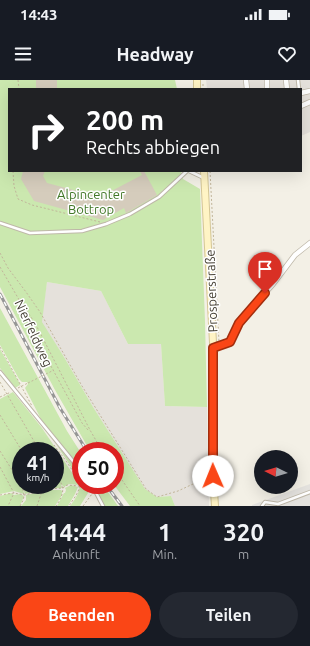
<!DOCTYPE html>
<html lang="de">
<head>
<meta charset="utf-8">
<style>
  body { margin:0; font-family:Ubuntu,sans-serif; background:#242831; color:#f1f3f6; height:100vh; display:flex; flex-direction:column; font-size:15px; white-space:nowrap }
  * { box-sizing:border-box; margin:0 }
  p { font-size:13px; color:#9ea1a6 }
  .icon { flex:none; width:22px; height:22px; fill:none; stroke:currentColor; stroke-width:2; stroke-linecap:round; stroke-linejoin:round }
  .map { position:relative; height:426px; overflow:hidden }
  .details { display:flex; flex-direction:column; background:#171b24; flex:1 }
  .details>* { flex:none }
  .guide { position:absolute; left:8px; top:8px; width:294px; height:84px; border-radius:0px; box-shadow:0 4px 16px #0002; background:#202124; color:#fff; overflow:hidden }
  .needle { width:26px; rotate:275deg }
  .buttons { position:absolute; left:254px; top:370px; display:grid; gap:8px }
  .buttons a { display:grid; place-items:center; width:44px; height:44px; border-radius:50%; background:#171b24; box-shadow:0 4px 16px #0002; font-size:20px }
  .speed { position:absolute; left:12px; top:362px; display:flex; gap:8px; font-size:20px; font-weight:700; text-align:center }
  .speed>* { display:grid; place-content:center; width:52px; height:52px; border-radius:50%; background:#171b24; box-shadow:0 4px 16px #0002; line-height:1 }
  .speed small { font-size:10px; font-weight:400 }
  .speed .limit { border:6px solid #d22; background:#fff; color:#111 }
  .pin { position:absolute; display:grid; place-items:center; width:34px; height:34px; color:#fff; margin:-41px -17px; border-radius:50% 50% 50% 0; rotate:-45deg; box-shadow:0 0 4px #0007 }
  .pin .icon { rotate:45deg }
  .me { position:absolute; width:44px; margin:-22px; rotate:359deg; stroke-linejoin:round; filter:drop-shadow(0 0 3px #0008) }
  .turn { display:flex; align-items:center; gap:14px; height:84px; padding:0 12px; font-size:18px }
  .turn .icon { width:52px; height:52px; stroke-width:2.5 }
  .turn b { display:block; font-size:28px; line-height:34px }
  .eta { display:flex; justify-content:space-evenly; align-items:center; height:68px; text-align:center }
  .eta b { font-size:24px; font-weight:600; line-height:28px }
  .action { display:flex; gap:8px; margin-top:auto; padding:8px 12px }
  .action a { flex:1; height:46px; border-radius:24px; background:#fa4616; color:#fff; font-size:16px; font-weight:600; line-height:46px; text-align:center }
  .action a+a { background:#242831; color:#f1f3f6 }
  .status { display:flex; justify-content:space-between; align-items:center; height:28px; padding:0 20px; background:#171b24; direction:ltr }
  .status svg { height:11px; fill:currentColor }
  header { display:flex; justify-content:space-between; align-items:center; height:52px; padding:0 12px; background:#171b24; font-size:18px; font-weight:600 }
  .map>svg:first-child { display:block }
  .industrial { fill:#e5e1db }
  .green { fill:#cbe8af; fill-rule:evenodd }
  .parking { fill:#e4e2de }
  .building { fill:#d5ccbc }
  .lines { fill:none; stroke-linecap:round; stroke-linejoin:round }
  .lane-casing { stroke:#bfb8a9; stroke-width:4.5 }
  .street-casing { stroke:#bfb8a9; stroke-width:6 }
  .secondary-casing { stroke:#d4c696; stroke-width:8 }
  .path { stroke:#c1b59a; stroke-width:1; stroke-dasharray:2 2; stroke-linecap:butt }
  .lane { stroke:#fff; stroke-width:2.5 }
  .street { stroke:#fff; stroke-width:4.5 }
  .secondary { stroke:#fff4c5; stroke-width:6 }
  .rail-casing { stroke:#969696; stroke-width:3 }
  .rail { stroke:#fff; stroke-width:1.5; stroke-dasharray:4.5; stroke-linecap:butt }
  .path-bridge { stroke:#c1b59a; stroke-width:1; stroke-dasharray:2 2; stroke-linecap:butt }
  .route-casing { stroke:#a22e0e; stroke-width:10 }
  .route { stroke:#fa4616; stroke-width:7 }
  .labels { text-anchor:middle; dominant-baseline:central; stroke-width:3; stroke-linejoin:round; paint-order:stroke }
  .park-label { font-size:13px; fill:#427828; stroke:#fff }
  .street-label { font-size:13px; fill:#464135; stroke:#fff }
</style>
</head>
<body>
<div class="status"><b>14:43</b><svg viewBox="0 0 49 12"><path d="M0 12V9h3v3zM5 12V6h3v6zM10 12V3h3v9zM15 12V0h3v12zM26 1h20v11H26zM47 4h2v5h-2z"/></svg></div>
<header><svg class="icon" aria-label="menu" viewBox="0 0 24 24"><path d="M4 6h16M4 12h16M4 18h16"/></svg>Headway<svg class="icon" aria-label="heart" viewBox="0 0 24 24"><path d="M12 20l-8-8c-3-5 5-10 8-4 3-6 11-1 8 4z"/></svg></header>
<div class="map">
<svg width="310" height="426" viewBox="0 0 310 426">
  <rect width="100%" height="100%" fill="#f3f0e6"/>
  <g class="industrial">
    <polygon points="206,0 310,0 310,52 301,56 301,9 207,9"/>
    <polygon points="47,202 101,211 128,264 161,264 165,326 207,327 209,426 175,426 171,416 157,417 145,410 93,327 64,277 41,242"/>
  </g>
  <g class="green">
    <polygon points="0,0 175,0 177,9 9,9 9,91 181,91 183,99 200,109 205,241 207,327 165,326 161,264 128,264 101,211 47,202 42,242 64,277 93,327 145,409 157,417 171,416 175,426 130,426 114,405 115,371 90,371 55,310 0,207"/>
    <polygon points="0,228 67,351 81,373 81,388 43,343 25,308 28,304 27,302 22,302 19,299 0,265"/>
    <polygon points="0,269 20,304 20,305 15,308 0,288"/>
    <path d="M13 312 42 348 75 397 78 405 69 404 64 407 61 404 62 408H50L25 414 23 408 24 414 14 411 0 414V319ZM21 371H55V405H21Z"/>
    <path d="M56 364 81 394V405H89L88 413 80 426H70C76 418 82 410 79 399Z"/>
    <polygon points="71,405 78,407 75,414 68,426 57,426 64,413 65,413 66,410 65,408"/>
    <polygon points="94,405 103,405 118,426 104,426"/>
    <polygon points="48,410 61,410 62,411 62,415 55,426 21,426 26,420 26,415"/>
    <polygon points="11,413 14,415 20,414 24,416 20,426 0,426 0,416"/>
  </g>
  <polygon class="parking" points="310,404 310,426 252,426 252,425"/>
  <g class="building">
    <rect x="36" y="0" width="21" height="9"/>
    <polygon points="23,91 45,91 43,96 47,103 100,117 142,95 140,91 144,91 157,115 126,133 124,128 103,140 34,121 21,99"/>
  </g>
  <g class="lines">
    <defs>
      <g id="lane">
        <polyline points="298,0 299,9"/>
        <polyline points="189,91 204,98"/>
        <polyline points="0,143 30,153 82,151 106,144 130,134 159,117 187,91"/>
        <polyline points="0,292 81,391"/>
        <polyline points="92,405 103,426"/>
        <polyline points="262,426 265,422 278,424 310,412"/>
      </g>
      <g id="street">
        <polyline points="246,0 247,9"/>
        <polyline points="267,0 267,9"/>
        <polyline points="286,0 287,9"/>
        <polyline points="301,13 310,11"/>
        <polyline points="301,26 310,22"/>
        <polyline points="213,268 230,262 239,243 248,232 273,204 295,175 310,163"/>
      </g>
      <g id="secondary">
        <polyline points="197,0 197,9"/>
        <polyline points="204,91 214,282 212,353 213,396 215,426"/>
      </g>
    </defs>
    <use href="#lane" class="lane-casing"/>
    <use href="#street" class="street-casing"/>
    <use href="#secondary" class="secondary-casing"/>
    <g class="path">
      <polyline points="18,0 19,9"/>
      <polyline points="203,4 203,9"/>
      <polyline points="13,91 14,106 18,119 32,125 100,142"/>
      <polyline points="210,91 219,262"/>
      <polyline points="0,173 8,188 26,212 40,232 82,306 146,409 157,417 178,411 208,397"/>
      <polyline points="0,187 21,223 23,235 82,343 88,350 90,350"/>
      <polyline points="22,224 35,243 90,350 102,371"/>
      <polyline points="0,267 32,326"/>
      <polyline points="0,302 35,363 41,371"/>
      <polyline points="18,308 28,303"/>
      <polyline points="0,317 11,312"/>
      <polyline points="0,335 22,371"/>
      <path d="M54 365C60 373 82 400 79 409 77 415 72 421 69 426"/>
      <polyline points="0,371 21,404"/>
      <polyline points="0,387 14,413 8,426"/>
      <polyline points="115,390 140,426"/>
      <path d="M55 392C64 407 66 411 56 426"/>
      <polyline points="0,415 14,413 25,415 47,409 63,408 67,405 79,406"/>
      <path d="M20 426C25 418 25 414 21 405"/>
      <polyline points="37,426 42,411 41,405"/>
      <polyline points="83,426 92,414"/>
    </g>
    <use href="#lane" class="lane"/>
    <use href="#street" class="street"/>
    <use href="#secondary" class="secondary"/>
    <defs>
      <g id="rail">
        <polyline points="0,214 60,328 87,371"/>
        <polyline points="106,405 122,426"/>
      </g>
    </defs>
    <use href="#rail" class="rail-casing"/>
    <use href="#rail" class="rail"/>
    <polyline class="path-bridge" points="28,303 54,290"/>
  </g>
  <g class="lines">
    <defs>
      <polyline id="route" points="213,396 213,268 230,262 239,243 265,213"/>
    </defs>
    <use href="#route" class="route-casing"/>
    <use href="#route" class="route"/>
  </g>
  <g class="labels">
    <g class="park-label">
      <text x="91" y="114">Alpincenter<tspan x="91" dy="15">Bottrop</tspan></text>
    </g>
    <g class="street-label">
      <text transform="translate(211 211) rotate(-92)">Prosperstraße</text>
      <text transform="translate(34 253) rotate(65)">Nierfeldweg</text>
    </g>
  </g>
</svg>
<div class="buttons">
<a><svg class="needle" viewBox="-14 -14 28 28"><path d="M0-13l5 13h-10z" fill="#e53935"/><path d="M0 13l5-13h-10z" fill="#9ea1a6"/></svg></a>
</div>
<div class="speed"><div>41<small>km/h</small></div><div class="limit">50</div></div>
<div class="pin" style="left:265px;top:213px;background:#d93025"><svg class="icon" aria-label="arrive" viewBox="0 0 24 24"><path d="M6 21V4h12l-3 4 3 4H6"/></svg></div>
<svg class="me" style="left:213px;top:396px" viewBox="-20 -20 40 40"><circle r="19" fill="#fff"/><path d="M0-13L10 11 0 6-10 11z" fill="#fa4616"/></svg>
<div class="guide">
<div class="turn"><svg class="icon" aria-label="right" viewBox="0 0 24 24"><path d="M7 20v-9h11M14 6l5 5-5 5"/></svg><div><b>200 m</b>Rechts abbiegen</div></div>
</div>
</div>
<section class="details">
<div class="eta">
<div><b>14:44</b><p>Ankunft</p></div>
<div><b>1</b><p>Min.</p></div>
<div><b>320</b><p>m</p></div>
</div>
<div class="action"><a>Beenden</a><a>Teilen</a></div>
</section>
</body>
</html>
